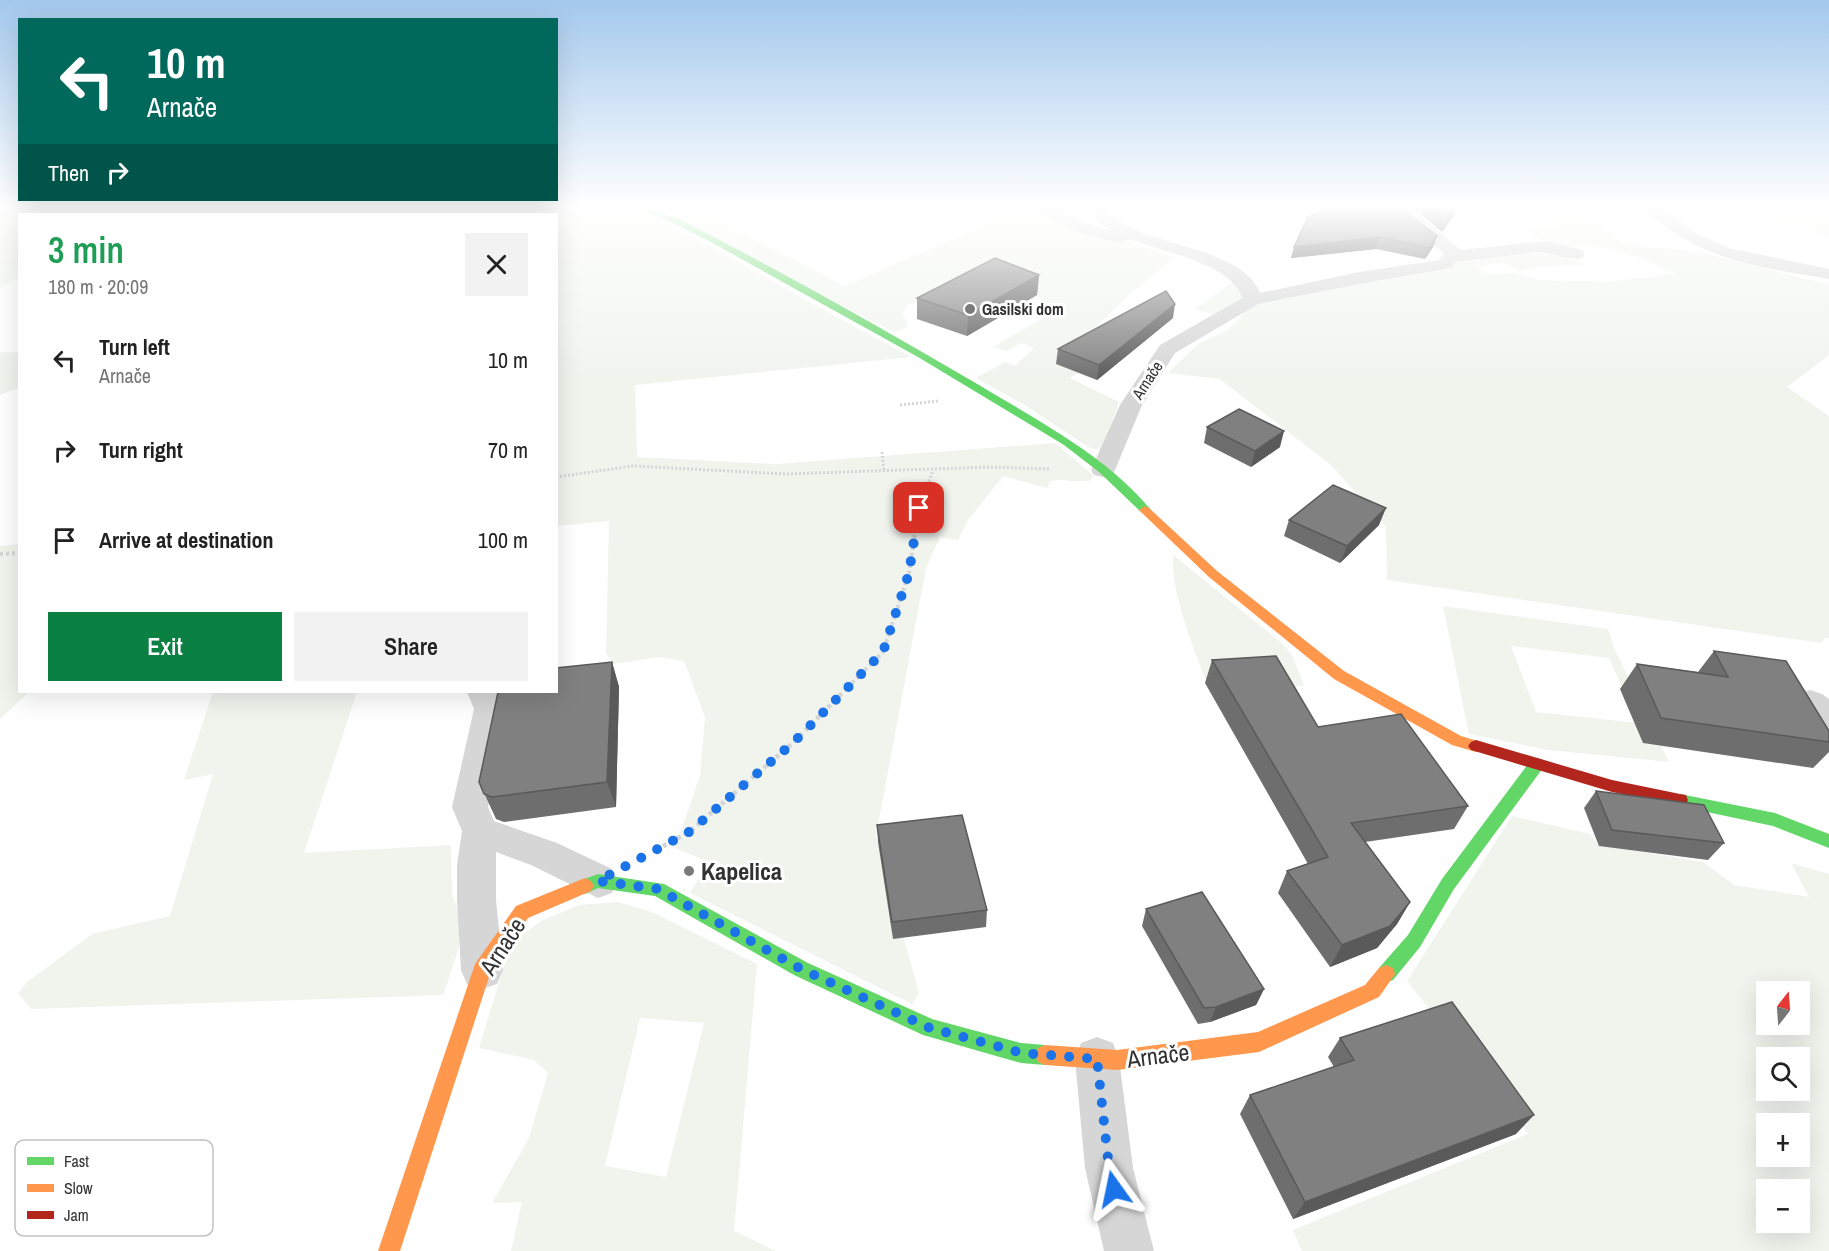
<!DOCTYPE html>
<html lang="en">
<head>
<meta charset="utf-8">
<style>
  body { margin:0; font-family:"Archivo Narrow",sans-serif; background:#f2f2f2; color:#222; height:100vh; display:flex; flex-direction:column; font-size:22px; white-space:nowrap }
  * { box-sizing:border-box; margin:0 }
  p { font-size:20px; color:#767676 }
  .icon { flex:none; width:33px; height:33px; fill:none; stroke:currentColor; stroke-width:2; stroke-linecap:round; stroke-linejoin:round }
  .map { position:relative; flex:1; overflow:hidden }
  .sheet { position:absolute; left:18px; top:213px; width:540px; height:480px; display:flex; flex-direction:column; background:#fff; border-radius:0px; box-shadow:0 6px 24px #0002 }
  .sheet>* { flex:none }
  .top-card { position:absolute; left:18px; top:18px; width:540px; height:183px; border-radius:0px; box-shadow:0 6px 24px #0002; background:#00695c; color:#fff; overflow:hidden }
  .needle { width:39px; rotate:17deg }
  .tools { position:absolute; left:1756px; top:981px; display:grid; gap:12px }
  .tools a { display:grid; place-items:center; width:54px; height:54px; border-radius:0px; background:#fff; box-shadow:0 6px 24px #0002; font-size:30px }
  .pin { position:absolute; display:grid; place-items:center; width:51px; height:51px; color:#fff; margin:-26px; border-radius:12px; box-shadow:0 3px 9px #0006 }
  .me { position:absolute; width:66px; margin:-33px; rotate:348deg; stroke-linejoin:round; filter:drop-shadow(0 0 4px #0008) }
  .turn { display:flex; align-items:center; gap:21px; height:126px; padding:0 30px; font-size:27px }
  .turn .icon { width:78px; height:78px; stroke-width:2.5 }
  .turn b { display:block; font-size:42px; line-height:51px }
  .then { display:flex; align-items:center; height:57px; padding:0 30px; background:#0003; gap:12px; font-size:22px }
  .round { display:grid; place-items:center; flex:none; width:63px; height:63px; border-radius:0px; background:#f2f2f2 }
  .headline { display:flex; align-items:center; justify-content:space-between; height:102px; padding:0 30px }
  h1 { font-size:36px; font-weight:600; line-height:45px; color:#1e9e55 }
  .cta { display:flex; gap:12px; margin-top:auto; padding:12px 30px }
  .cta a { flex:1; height:69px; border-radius:0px; background:#0b8043; color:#fff; font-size:24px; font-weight:600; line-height:69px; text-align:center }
  .cta a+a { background:#f2f2f2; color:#222 }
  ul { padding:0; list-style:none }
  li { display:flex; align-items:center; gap:18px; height:90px; padding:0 30px }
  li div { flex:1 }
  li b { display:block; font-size:22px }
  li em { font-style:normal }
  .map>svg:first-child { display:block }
  .green { fill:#f0f4ed; fill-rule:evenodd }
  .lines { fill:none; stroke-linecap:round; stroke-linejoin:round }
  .path-far2 { stroke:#d5d5d5; stroke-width:3; stroke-dasharray:2 2; stroke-linecap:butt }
  .path-far1 { stroke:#d5d5d5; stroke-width:4; stroke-dasharray:3 3; stroke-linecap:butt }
  .path { stroke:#d5d5d5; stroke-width:4.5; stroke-dasharray:4 4; stroke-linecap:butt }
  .street { fill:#d6d6d6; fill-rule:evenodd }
  .fast { fill:#63d668; fill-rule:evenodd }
  .slow { fill:#ff974d; fill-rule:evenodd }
  .jam { fill:#b3261e; fill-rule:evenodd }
  .wall { fill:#6e6e6e }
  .shaded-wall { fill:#5a5a5a }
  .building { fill:#808080; stroke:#5a5a5a; stroke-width:1.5 }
  .route { stroke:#1a73e8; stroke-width:10; stroke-dasharray:0 18 }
  .poi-dot { fill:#7a7a7a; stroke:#fff; stroke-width:2 }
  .labels { text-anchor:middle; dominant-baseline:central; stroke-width:6; stroke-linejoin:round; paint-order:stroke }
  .far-poi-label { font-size:16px; font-weight:bold; fill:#323232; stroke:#fff; text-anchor:start }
  .far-street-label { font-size:16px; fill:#323232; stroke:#fff }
  .near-poi-label { font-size:24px; font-weight:bold; fill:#323232; stroke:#fff; text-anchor:start }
  .near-street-label { font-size:24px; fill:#323232; stroke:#fff }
  .key { fill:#fff; stroke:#c2c2c2; stroke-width:1.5 }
  .key-label { font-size:16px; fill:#323232 }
</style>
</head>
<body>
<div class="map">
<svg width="1829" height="1251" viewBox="0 0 1829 1251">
  <rect width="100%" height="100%" fill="#fff"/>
  <g class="green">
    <polygon points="49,206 218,206 181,214 21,214"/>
    <polygon points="234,206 310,206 295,214 259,214 261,212 192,214"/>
    <path d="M380 206 626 208 691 235 800 297 911 357 635 385 637 457 776 464 1055 443 1093 475 1091 480C1077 484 1064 478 1050 481L1047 488 1003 476 968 520 958 540 940 537 926 568 876 836 919 993 912 1004 690 893 709 862 675 848 700 776 705 717 684 661 659 657 613 664 606 653 609 521 557 526 556 214H369Z"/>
    <polygon points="651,206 691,206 845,286 998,220 989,209 983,206 1032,207 1174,258 1132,292 1057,364 1078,373 1070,378 1119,402 1102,450 1090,448 1023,404 976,378 1005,362 1015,366 1034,348 1021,343 1007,351 993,347 1055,311 1036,295 920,299 907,306 902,316 908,322 906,328 894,332"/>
    <polygon points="1576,206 1623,243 1704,253 1829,285 1829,355 1787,387 1829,416 1829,638 1826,637 1821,643 1387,580 1386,527 1332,466 1220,379 1168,373 1198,344 1228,330 1251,305 1466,261 1546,249 1585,265 1538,266 1520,271 1504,263 1476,266 1487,274 1514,273 1538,280 1605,282 1676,274 1625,252 1589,245 1566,247 1548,245 1523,229 1564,227 1542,213 1502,216 1495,212 1471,213 1477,218 1449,222 1435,222 1449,207"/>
    <polygon points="1721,206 1829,206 1829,237"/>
    <polygon points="0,210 12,217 20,215 19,277 0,288"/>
    <polygon points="1234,281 1239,287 1241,298 1213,314 1195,309"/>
    <polygon points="0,352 20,352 19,388 0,395"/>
    <polygon points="19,544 20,692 29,692 0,719 0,546"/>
    <path d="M1173 555 1283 644 1293 657 1304 685 1279 690 1269 674 1205 679C1192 642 1171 594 1173 555Z"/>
    <path d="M1443 606 1608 629 1614 648 1669 762 1548 750 1469 734ZM1511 646 1609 658 1638 723 1536 712Z"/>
    <polygon points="213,692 357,692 304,853 451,845 452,894 463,926 456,957 443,995 31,1009 18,993 27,982 92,934 170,916 213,774 184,780"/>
    <path d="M1512 816 1590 834 1598 844 1703 862 1734 885 1809 897 1791 863 1829 874V1251H1302L1293 1230 1528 1134 1407 981ZM1767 992H1800V1024H1767ZM1767 1058H1800V1090H1767ZM1767 1124H1800V1156H1767ZM1767 1190H1800V1222H1767Z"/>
    <path d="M617 902 652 912 757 964 734 1231 776 1251H511L522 1202 492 1203 529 1138 548 1073 534 1060 479 1048 511 943 543 920 579 905ZM640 1018 704 1023 666 1177 605 1166Z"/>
  </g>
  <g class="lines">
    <g class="path-far2">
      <polyline points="900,405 938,401"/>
      <polyline points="882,452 884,471"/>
      <polyline points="556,477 633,466 786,474 991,467 1050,469"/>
      <polyline points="926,489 933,470"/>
    </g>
    <g class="path-far1">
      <polyline points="0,554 20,553"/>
      <polyline points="848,687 883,652 909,573 919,508 926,488"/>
    </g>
    <polyline class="path" points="656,850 689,832 794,742 849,686"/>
    <g class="street">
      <path d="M1030 206H1052L1092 226 1112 231 1102 225 1087 207 1103 206C1112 216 1121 223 1133 229 1168 246 1245 253 1260 293L1359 272 1439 260 1444 253 1384 206H1407L1461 250 1536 242H1549L1582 250 1585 254 1582 258C1568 261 1551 252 1536 252L1456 262 1451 268 1445 269 1359 284 1258 304 1175 353 1142 405 1115 470 1112 475 1103 477 1094 475 1091 470 1120 405 1160 345 1242 298C1234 264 1159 251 1130 239 1115 250 1042 220 1030 206Z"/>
      <path d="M1640 206H1659L1699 235 1729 248 1829 269V279C1770 269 1710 262 1662 224 1654 219 1646 214 1640 206Z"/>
      <path d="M1810 690 1822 694 1829 699V729C1814 725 1802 716 1794 702L1798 694Z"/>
      <polygon points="467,692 499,692 506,709 488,807 494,821 557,843 612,869 617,881 612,893 598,898 531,865 496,852 496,900 503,970 497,984 482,989 467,984 461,970 457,900 457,865 462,831 452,807 474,709"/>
      <polygon points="1097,1037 1113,1043 1119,1059 1133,1168 1154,1251 1104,1251 1085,1168 1075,1059 1081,1043"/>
    </g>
    <g class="fast">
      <path d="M629 206H640L677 218C779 270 880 327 979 385 1037 420 1108 457 1151 510L1145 514 1141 512 1099 472 1064 445 918 357 709 241 671 222Z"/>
      <polygon points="1537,758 1543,760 1545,764 1543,768 1454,889 1420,947 1393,980 1386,983 1379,980 1377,974 1379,968 1408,935 1442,879 1531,760"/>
      <polygon points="1680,794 1775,813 1829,834 1829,848 1773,826 1674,805 1672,800 1674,795"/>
      <polygon points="598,874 664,884 808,963 932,1019 1021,1043 1045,1045 1052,1048 1055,1055 1052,1062 1045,1065 1021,1063 923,1035 794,975 655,896 598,888 585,894 579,891 576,886 579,881"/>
    </g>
    <g class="slow">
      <polygon points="1145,506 1149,508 1217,571 1344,671 1461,736 1481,742 1484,746 1481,750 1476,752 1452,745 1334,679 1209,577 1141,512 1139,510"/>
      <polygon points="585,878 591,881 594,886 591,891 528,918 490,974 400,1251 378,1251 475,964 516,906"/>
      <polygon points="1386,965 1393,968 1395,974 1379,997 1259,1052 1117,1070 1045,1065 1038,1062 1035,1055 1038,1048 1045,1045 1117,1050 1258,1032 1365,985 1379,968"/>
    </g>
    <polygon class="jam" points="1476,740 1612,780 1680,794 1686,795 1688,800 1686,805 1680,806 1612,792 1471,750 1468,746 1471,742"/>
  </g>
  <g class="wall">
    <polygon points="1411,206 1456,206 1454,215 1442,232"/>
    <polygon points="1308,217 1437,236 1433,247 1425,259 1376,249 1291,258"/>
    <polygon points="1039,275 1037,295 967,336 917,319 917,298"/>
    <polygon points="1173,318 1097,380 1056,364 1058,349"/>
    <polygon points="1207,427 1280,447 1251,467 1204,443"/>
    <polygon points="1289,520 1379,525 1340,563 1284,536"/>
    <polygon points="1714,651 1829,731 1829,752 1813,768 1643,743 1620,689 1637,664 1698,672"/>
    <polygon points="1212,660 1318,727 1468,806 1454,829 1365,842 1410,902 1397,924 1377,948 1330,967 1278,893 1287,871 1308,864 1205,683"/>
    <polygon points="612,662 619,687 616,807 504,822 496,819 479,782"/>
    <polygon points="1596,791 1724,843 1708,860 1599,846 1584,808"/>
    <polygon points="877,825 987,910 986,927 893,939 878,842"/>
    <polygon points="1146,909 1264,989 1256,1005 1210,1022 1198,1024 1142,926"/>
    <polygon points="1340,1038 1516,1134 1293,1219 1240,1114 1250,1095 1334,1067 1328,1057"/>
  </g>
  <g class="shaded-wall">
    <polygon points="1456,206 1454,215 1442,232 1446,221"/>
    <polygon points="1437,236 1433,247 1425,259 1429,248"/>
    <polygon points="1380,237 1376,249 1291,258 1294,247"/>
    <polygon points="1039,275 1037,295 967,336 968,315"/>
    <polygon points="1175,304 1173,318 1097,380 1099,365"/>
    <polygon points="1284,431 1280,447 1251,467 1255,451"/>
    <polygon points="1386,508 1379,525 1340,563 1347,546"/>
    <polygon points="612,662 619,687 616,807 607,782"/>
    <polygon points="1410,902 1397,924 1377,948 1330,967 1342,945"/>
    <polygon points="1264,989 1256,1005 1210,1022 1216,1007"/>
    <polygon points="1534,1115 1516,1134 1293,1219 1305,1202"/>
  </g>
  <g class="building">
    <polygon points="1334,206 1398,206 1437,236 1429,248 1380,237 1294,247 1308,217"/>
    <polygon points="1428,206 1456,206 1446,221"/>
    <polygon points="995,258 1039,275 968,315 917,298"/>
    <polygon points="1166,291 1175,304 1099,365 1058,349"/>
    <polygon points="1239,409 1284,431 1255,451 1207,427"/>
    <polygon points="1333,485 1386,508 1347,546 1289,520"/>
    <polygon points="1714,651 1786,661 1829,731 1829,742 1661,718 1637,664 1728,677"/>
    <polygon points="1276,656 1318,727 1401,714 1468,806 1351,823 1410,902 1390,926 1342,945 1287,871 1328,857 1212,660"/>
    <polygon points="612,662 607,782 492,797 484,794 479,782 498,692 556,692 556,668"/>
    <polygon points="1596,791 1704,805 1724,843 1612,830"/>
    <polygon points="962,815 987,910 892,922 877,825"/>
    <polygon points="1202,892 1264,989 1216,1007 1204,1008 1146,909"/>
    <polygon points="1452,1002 1534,1115 1305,1202 1250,1095 1354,1060 1340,1038"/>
  </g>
  <linearGradient id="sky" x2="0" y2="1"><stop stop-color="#a3c8ec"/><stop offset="0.54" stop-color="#fff"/><stop offset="1" stop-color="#fff" stop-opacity="0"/></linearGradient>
  <rect width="1829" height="382" fill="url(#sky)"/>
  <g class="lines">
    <polyline class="route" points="919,508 909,573 883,652 794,742 689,832 598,881 658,889 801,969 930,1028 1022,1053 1097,1059 1109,1168 1114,1189"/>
  </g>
  <g class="poi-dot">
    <circle cx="970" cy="309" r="6"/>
    <circle cx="689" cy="871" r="6"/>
  </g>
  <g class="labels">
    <g class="far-poi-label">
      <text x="982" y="309">Gasilski dom</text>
    </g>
    <g class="far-street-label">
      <text transform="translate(1147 380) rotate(-57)">Arnače</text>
    </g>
    <g class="near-poi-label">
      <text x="701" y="871">Kapelica</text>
    </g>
    <g class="near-street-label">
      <text transform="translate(502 946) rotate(-57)">Arnače</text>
      <text transform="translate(1158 1055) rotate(-7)">Arnače</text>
    </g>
  </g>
  <rect x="15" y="1140" width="198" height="96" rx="9" class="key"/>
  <rect x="27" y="1157" width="27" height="8" fill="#63d668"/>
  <rect x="27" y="1184" width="27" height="8" fill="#ff974d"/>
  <rect x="27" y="1211" width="27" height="8" fill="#b3261e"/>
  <g class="key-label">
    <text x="64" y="1167">Fast</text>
    <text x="64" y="1194">Slow</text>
    <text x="64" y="1221">Jam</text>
  </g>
</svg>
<div class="tools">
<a><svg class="needle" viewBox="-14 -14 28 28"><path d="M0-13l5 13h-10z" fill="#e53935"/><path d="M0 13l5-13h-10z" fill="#767676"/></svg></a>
<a><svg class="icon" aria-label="search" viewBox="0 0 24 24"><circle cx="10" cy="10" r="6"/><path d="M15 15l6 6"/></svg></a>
<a>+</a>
<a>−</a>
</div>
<div class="pin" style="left:919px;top:508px;background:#d93025"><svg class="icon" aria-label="arrive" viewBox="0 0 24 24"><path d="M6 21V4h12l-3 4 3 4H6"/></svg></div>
<svg class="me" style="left:1114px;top:1189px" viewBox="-20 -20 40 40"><path d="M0-17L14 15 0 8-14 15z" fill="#1a73e8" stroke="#fff" stroke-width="4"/></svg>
<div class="top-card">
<div class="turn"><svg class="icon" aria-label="left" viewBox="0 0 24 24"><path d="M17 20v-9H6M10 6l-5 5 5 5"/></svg><div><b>10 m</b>Arnače</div></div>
<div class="then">Then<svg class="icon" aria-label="right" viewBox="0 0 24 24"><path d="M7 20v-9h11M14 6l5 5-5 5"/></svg></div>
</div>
<section class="sheet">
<div class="headline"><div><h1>3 min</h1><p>180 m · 20:09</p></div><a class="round"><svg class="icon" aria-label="close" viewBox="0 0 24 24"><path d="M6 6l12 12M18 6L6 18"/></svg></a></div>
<ul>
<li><svg class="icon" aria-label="left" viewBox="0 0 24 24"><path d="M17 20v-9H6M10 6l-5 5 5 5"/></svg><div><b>Turn left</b><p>Arnače</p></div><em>10 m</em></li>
<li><svg class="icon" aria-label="right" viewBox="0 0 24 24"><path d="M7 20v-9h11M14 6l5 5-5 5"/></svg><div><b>Turn right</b></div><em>70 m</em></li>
<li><svg class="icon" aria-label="arrive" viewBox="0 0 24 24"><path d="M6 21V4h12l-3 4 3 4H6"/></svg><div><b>Arrive at destination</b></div><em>100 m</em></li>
</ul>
<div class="cta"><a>Exit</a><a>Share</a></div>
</section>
</div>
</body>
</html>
